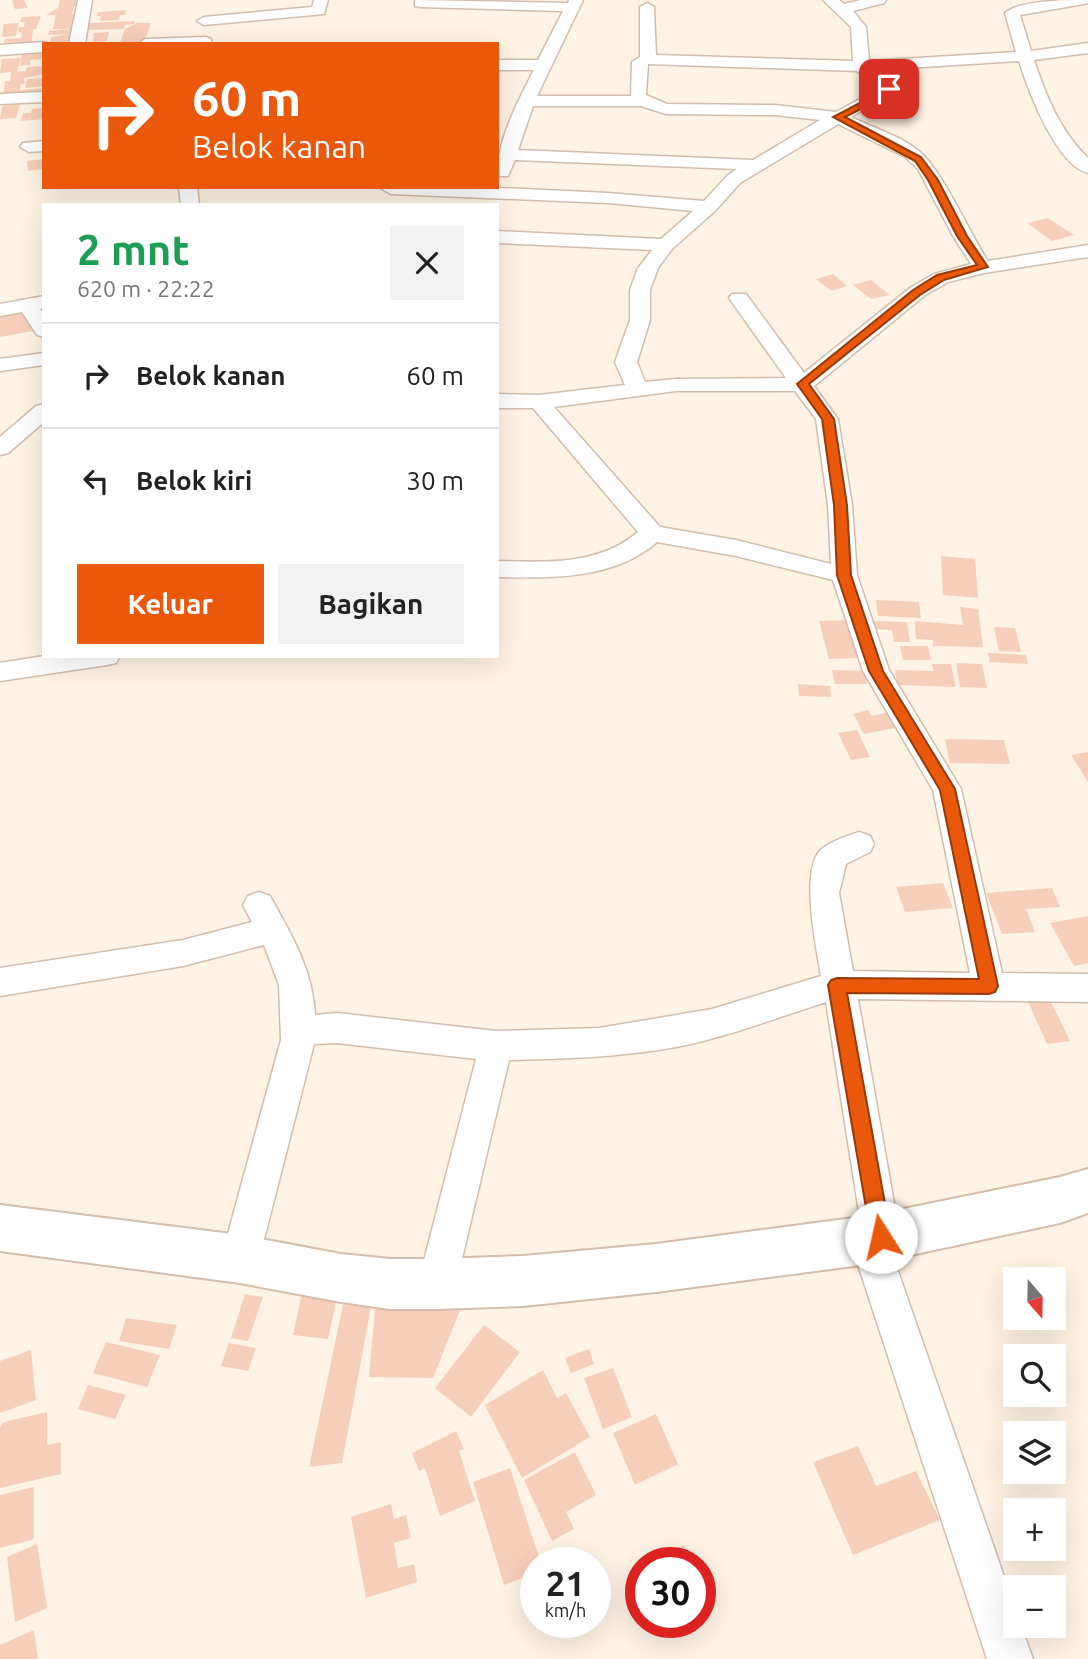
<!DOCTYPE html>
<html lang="id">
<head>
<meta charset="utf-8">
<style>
  body { margin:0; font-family:Ubuntu,sans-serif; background:#f2f2f2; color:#222; height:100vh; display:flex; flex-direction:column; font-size:26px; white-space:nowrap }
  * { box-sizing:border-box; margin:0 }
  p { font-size:23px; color:#767676 }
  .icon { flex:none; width:38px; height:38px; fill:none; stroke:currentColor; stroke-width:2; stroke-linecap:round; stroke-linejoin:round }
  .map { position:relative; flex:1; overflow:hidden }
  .sheet { position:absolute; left:42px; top:203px; width:457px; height:455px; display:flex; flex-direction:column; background:#fff; border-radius:0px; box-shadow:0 7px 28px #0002 }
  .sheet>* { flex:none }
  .guide { position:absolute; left:42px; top:42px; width:457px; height:147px; border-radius:0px; box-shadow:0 7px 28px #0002; background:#ea580c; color:#fff; overflow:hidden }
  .needle { width:46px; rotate:160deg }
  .controls { position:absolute; left:1003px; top:1267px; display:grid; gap:14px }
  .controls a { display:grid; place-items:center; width:63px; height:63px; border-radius:0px; background:#fff; box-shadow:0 7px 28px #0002; font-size:35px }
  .speed { position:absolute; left:520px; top:1547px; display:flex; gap:14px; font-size:35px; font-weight:700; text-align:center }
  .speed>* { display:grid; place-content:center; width:91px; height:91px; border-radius:50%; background:#fff; box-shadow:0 7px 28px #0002; line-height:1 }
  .speed small { font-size:18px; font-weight:400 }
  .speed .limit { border:10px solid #d22; background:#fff; color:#111 }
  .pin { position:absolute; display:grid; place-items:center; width:60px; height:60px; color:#fff; margin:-30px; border-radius:14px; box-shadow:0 4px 10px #0006 }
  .me { position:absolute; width:77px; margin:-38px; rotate:350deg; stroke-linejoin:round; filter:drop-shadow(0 0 5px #0008) }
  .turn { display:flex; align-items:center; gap:24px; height:147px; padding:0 35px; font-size:32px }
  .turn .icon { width:91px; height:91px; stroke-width:2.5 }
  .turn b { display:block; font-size:49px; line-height:60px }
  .round { display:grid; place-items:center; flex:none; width:74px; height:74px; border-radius:0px; background:#f2f2f2 }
  .overview { display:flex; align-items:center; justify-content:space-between; height:119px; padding:0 35px }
  h1 { font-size:42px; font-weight:700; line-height:52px; color:#1e9e55 }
  .button { display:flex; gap:14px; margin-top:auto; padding:14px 35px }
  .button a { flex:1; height:80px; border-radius:0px; background:#ea580c; color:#fff; font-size:28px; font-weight:700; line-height:80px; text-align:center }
  .button a+a { background:#f2f2f2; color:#222 }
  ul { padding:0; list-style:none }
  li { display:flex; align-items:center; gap:21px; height:105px; padding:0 35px; border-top:2px solid #e0e0e0 }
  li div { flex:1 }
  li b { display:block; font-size:26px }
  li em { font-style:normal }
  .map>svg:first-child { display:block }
  .building { fill:#f6cfba }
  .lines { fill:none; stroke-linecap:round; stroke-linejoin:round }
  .street-casing { stroke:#d3bcac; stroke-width:3 }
  .secondary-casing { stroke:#d6bcaa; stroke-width:4 }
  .street { fill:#fff; fill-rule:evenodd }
  .secondary { fill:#fff; fill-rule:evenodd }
  .route { fill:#ea580c; stroke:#983908; stroke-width:2 }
</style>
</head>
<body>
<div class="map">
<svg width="1088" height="1659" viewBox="0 0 1088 1659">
  <rect width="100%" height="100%" fill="#fef3e5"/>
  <g class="building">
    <polygon points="12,0 24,0 28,8 15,9"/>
    <polygon points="60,0 84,0 83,6 74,6 72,15 78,15 76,43 50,44 51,37 68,34 48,35 49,31 72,29 53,29 56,15 46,15 58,8"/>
    <polygon points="126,10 125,15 120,15 119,20 100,21 101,16 97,16 98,12"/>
    <polygon points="41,16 36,29 33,29 31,46 3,47 5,39 21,38 22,32 18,32 19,27 24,27 25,22 20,22 22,17"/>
    <polygon points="134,21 134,24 125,25 124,29 87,30 89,23"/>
    <polygon points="19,23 16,36 2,37 4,24"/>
    <polygon points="137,23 151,23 144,42 120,43 125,29"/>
    <polygon points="109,32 107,41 93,42 94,33"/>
    <polygon points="44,53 44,59 30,60 30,65 20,66 22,55"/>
    <polygon points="21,58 17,72 26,71 27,67 44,66 44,74 24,78 25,84 21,84 20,90 43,88 43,94 3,97 5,81 10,81 11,72 0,73 2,59"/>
    <polygon points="44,78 44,86 25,88 27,79"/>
    <polygon points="14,104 20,105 16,118 0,119 2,106"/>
    <polygon points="44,108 44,119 21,121 23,113 31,113 32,109"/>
    <polygon points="44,159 44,169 28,171 27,161"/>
    <polygon points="1048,218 1074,235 1052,241 1027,223"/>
    <polygon points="833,274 847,286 831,291 816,279"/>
    <polygon points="871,280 890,295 871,299 853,285"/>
    <polygon points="28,311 33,331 0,337 0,316"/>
    <polygon points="941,556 975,559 978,598 943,595"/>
    <polygon points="876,600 919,602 921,618 878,616"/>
    <polygon points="960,607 978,609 983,647 933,646 933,640 916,639 915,621 963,625"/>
    <polygon points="849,620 860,658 829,659 819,621"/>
    <polygon points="872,621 907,622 910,642 894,642 892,630 873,629"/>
    <polygon points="994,627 1015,628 1021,652 999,651"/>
    <polygon points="900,646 928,646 931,660 903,660"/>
    <polygon points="988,653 1026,655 1028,664 990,662"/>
    <polygon points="956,663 982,664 987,688 960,687"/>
    <polygon points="932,664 951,664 956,687 897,685 895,670 934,671"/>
    <polygon points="832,670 865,671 867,684 835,684"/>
    <polygon points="798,684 830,686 831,697 799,696"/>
    <polygon points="868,710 871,716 895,711 904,726 864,734 853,714"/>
    <polygon points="857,730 870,757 851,760 838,733"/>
    <polygon points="945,739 1004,740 1010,764 950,763"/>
    <polygon points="1088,752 1088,782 1071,755"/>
    <polygon points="943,883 953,908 905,912 896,887"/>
    <polygon points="1052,888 1060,907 1026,909 1035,932 1002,934 986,893"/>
    <polygon points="1088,916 1088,963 1074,966 1050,923"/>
    <polygon points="1047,994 1070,1041 1047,1044 1026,997"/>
    <polygon points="302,1293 337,1297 328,1339 293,1335"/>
    <polygon points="245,1294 263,1297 248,1341 231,1338"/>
    <polygon points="343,1305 371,1307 342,1463 309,1467"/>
    <polygon points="375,1309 460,1310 433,1378 369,1377"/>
    <polygon points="126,1318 177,1325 169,1349 119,1341"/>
    <polygon points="484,1325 520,1352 471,1417 435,1388"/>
    <polygon points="106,1342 160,1355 147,1387 93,1373"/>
    <polygon points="229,1343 256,1348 248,1371 221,1366"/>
    <polygon points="589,1349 594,1364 571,1373 565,1358"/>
    <polygon points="31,1350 36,1400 0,1413 0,1361"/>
    <polygon points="613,1368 632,1417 603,1429 584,1378"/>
    <polygon points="543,1370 557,1398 566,1393 590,1437 522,1478 485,1405"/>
    <polygon points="88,1385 126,1395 115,1419 78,1409"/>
    <polygon points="47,1412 47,1445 61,1442 61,1474 0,1488 0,1428 4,1422"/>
    <polygon points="656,1414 678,1464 635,1485 613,1433"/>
    <polygon points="456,1431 464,1449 459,1451 475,1501 440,1516 425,1468 419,1471 412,1453"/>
    <polygon points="858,1446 876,1486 916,1471 940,1520 853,1555 813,1462"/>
    <polygon points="575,1452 596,1495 566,1512 574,1529 552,1541 524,1480"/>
    <polygon points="510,1468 541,1563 536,1563 536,1573 504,1585 473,1482"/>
    <polygon points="34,1487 34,1539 0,1548 0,1495"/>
    <polygon points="391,1504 394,1519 406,1515 411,1538 394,1543 398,1568 414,1564 417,1582 366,1598 351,1517"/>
    <polygon points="37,1544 47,1608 15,1622 7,1557"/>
    <polygon points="684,1545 691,1563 645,1563"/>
    <polygon points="34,1630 38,1659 0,1659 0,1645"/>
  </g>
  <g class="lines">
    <defs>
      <g id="street">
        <polygon points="78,0 92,0 85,44 69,44"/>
        <polygon points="314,0 328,0 324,14 204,25 197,21 204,17 312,7"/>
        <path d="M415 0 568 3 569 0H583L537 96H631L632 62 640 57V7L647 3 654 7 656 55 853 61 851 27 823 0H839L844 4 861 0H886L884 3 853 11 866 27 869 61 1016 52 1005 13C1020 0 1066 0 1088 0V3L1084 4 1020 15 1031 51 1088 43V53L1034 60C1046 96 1060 131 1088 158V173C1056 165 1028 90 1019 61L875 70 896 90 851 117C872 127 900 136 919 151 943 171 968 231 988 261L1088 245V257L984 273 948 282 924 296 814 386 838 419 852 505 857 575 889 670 961 789 1002 973 1088 974V1002L858 999 900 1237 891 1251 1015 1608V1626H1021L1033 1659H987L850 1240 856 1227 861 1225 826 1002C776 1018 727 1037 676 1047 620 1057 565 1059 509 1060L456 1284 450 1297 437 1303 424 1297 418 1284 476 1059 337 1043 314 1044 259 1259 253 1272 240 1278 227 1272 221 1259 281 1040 279 985 264 945 183 966 0 996V968L183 940 252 922 243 905 248 896 259 892 270 896C291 934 313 970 315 1015L337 1013 496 1031 599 1028 712 1009 821 976C817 949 798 866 823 848 833 840 848 836 859 832L870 836 874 844 870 852 846 864 839 893 853 971 970 973 933 790 863 671 833 580 736 556 657 542C613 580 552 578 497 577V561C546 562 598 566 638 532L533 408H497V394L539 395 625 385 615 362 630 320V290L638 268 652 250 497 243V231L661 239 693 211 608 203 391 194 382 189 479 187 608 193 704 201 728 175 737 169 515 160 508 176H497C497 140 518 101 534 70H497V60H538L563 11 420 7 415 6ZM648 64 857 71 878 89 836 112 775 105 667 104 646 95ZM533 106H641L666 114 775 115 820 120 753 160 518 150ZM838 124 905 157 918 169 953 236 971 264 934 274 910 288 804 373 746 294H732L729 298 786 378 676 379 645 382 637 362 650 320V290L658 268 672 249 715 211 740 183ZM676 391H795L816 419 828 505 831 564 736 540 660 527 554 407Z"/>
        <polygon points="206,37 211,39 212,44 138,44 145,39"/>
        <polygon points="44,42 49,44 44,44 44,52 0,55 0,45"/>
        <polygon points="44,92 44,102 0,104 0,94"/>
        <polygon points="44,141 44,151 29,152 20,147 23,143"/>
        <polygon points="179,187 197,187 199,205 181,205"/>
        <polygon points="44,296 44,308 40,309 44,314 44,337 37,335 22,312 0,316 0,304"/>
        <polygon points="44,353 44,365 0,371 0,359"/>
        <polygon points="44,404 44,422 8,453 0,455 0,437 36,406"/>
        <polygon points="44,656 120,656 116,663 107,665 0,681 0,663"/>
      </g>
      <polygon id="secondary" points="1088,1169 1088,1213 1060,1223 869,1264 656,1292 523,1306 437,1309 390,1309 341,1302 240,1283 0,1251 0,1205 240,1235 341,1254 390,1259 437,1259 523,1256 656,1244 869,1216 1060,1177"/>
    </defs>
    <use href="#street" class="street-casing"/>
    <use href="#secondary" class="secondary-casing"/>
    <use href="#street" class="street"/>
    <use href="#secondary" class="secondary"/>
  </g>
  <polygon class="route" points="886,87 893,89 890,94 845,117 921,157 938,180 967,236 988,267 944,280 920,295 809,384 834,419 847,505 851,575 883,671 955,789 998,986 995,992 989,994 847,993 891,1237 888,1244 881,1247 874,1244 871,1237 828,985 831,980 837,978 979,979 940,790 869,671 837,575 834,505 822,419 797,384 913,290 937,275 977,265 957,236 928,180 915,161 833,117 883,91"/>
</svg>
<div class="controls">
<a><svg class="needle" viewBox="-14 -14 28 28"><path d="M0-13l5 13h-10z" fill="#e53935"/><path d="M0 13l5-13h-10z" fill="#767676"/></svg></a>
<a><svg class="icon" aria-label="search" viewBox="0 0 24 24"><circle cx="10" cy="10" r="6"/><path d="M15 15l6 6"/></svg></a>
<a><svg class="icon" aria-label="layers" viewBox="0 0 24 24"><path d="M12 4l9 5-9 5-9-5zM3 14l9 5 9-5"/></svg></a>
<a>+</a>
<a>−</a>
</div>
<div class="speed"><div>21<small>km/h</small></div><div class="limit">30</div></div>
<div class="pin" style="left:889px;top:89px;background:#d93025"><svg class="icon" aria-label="arrive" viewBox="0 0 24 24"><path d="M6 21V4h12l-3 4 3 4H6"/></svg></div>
<svg class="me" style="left:881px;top:1237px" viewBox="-20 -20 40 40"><circle r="19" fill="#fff"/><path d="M0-13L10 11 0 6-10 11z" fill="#ea580c"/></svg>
<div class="guide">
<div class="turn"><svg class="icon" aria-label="right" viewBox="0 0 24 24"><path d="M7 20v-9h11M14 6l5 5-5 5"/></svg><div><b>60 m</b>Belok kanan</div></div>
</div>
<section class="sheet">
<div class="overview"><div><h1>2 mnt</h1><p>620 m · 22:22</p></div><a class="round"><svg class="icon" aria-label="close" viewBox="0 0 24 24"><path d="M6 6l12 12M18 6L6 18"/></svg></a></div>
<ul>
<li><svg class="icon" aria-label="right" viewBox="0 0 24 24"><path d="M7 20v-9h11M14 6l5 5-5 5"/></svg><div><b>Belok kanan</b></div><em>60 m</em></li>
<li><svg class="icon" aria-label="left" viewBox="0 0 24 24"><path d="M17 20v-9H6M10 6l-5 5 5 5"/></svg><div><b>Belok kiri</b></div><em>30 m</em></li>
</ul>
<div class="button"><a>Keluar</a><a>Bagikan</a></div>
</section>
</div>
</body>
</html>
